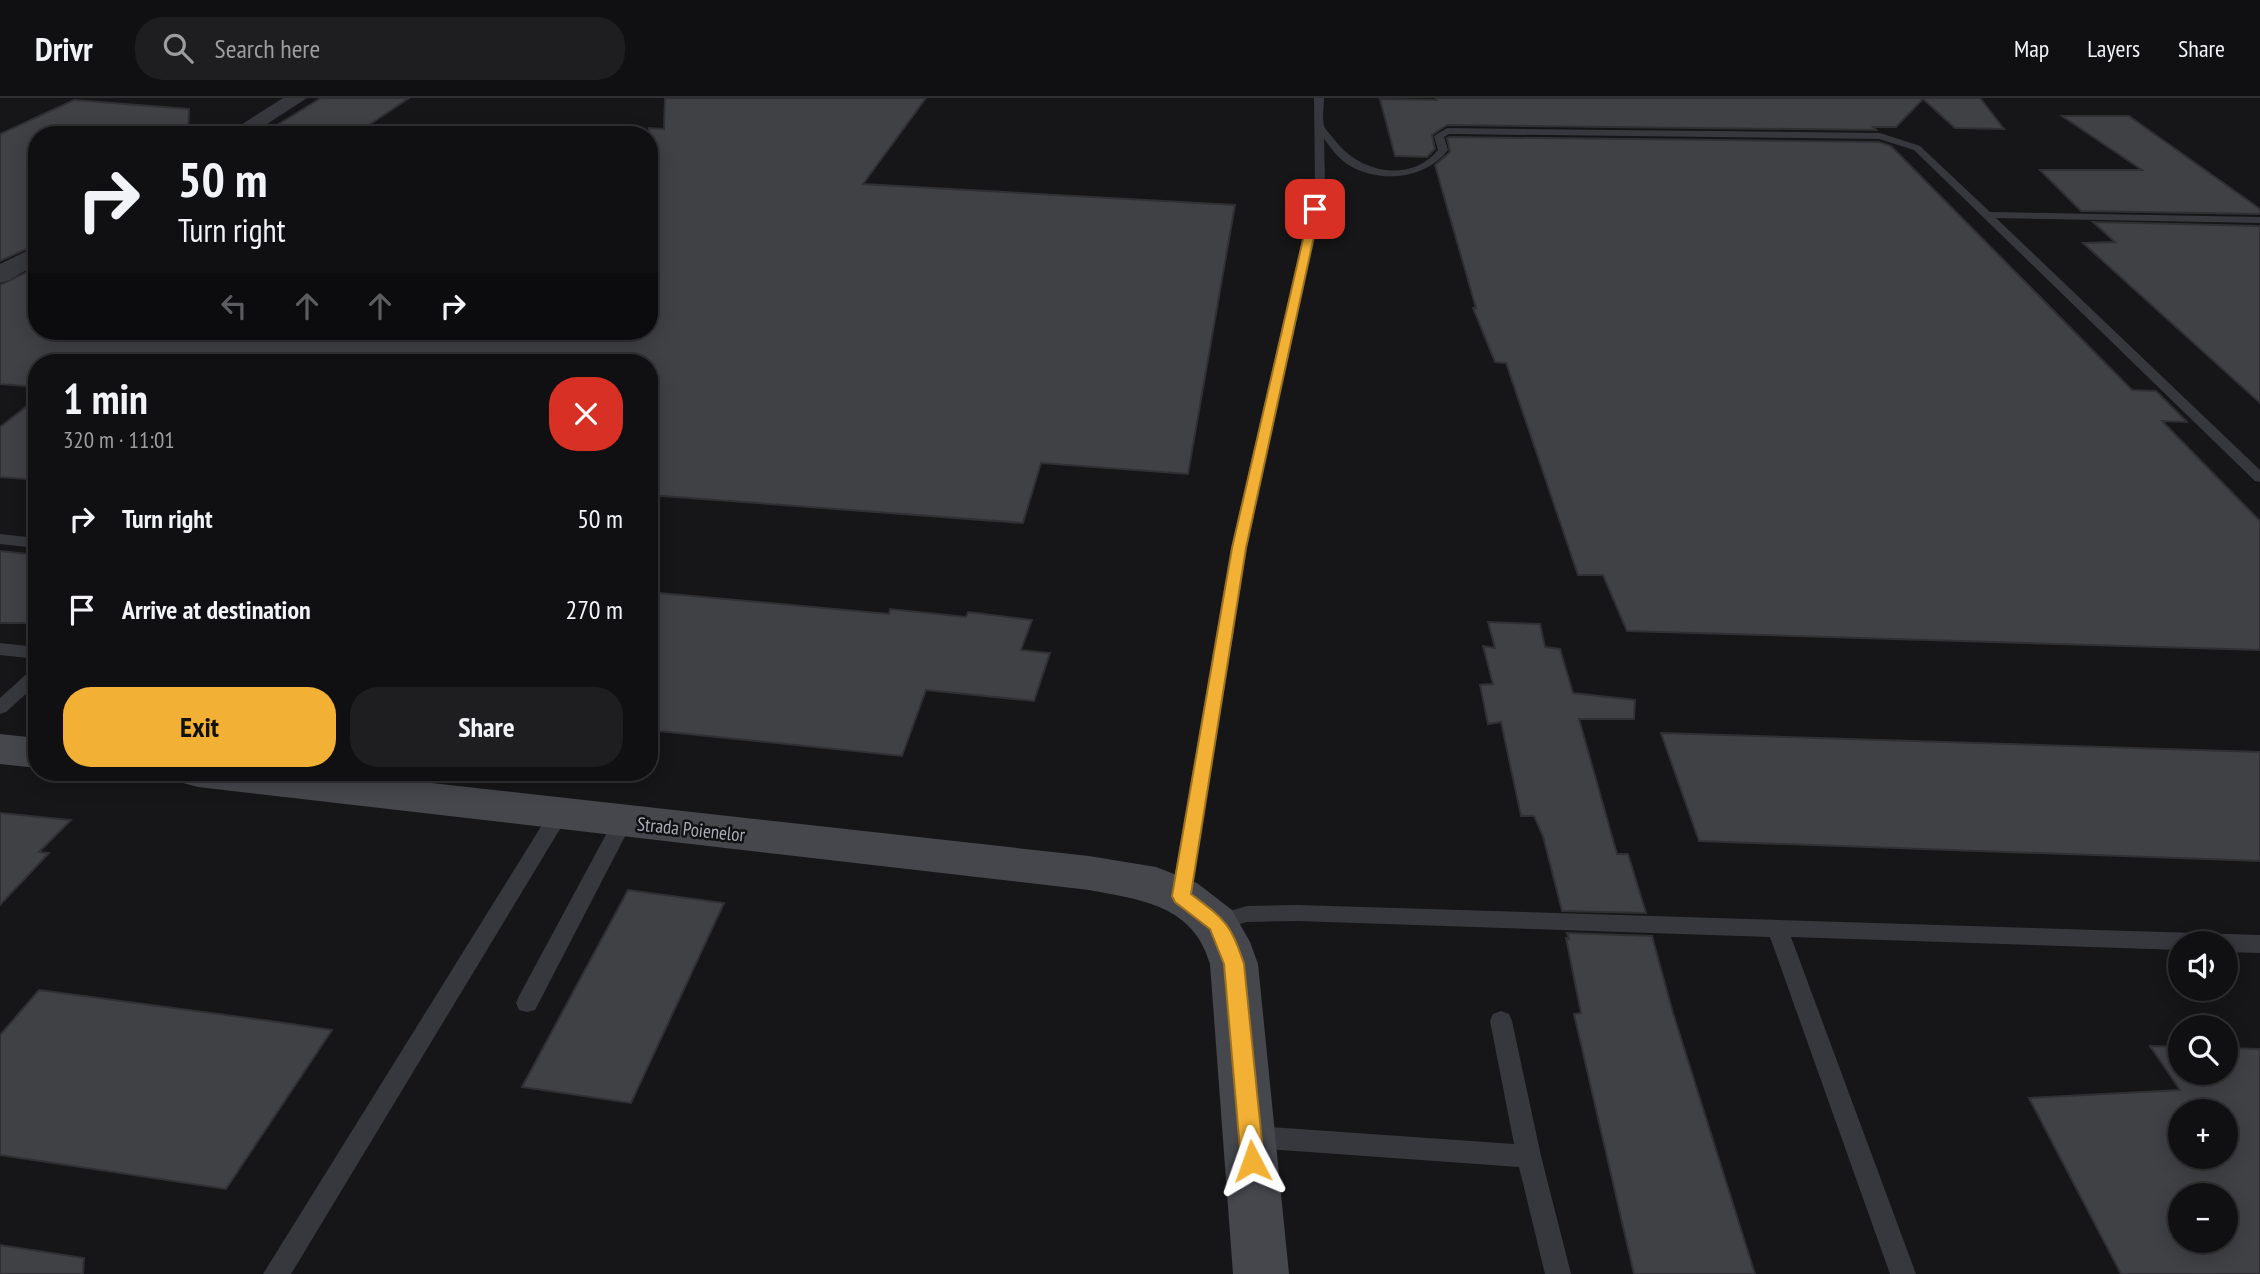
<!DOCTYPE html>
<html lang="en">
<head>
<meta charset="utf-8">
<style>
  body { margin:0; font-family:"PT Sans Narrow",sans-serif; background:#1e1e20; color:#f1f3f6; height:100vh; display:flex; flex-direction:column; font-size:26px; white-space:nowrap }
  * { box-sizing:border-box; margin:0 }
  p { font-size:23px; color:#9c9d9f }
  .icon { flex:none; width:38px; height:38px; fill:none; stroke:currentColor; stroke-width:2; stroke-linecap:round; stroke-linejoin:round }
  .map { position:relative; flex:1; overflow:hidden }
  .side { position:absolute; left:28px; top:256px; width:630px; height:427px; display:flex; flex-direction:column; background:#101012; border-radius:28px; box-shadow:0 4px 18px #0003,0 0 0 2px #303032 }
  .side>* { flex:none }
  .hud { position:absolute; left:28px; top:28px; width:630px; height:214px; border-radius:28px; box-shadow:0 4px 18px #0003,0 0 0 2px #303032; background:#101012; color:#f1f3f6; overflow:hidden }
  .fabs { position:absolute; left:2168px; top:833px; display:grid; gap:14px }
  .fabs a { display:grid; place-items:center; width:70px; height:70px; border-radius:50%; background:#101012; box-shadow:0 4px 18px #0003,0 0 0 2px #303032; font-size:35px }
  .pin { position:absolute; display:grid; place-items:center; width:60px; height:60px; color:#fff; margin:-30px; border-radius:14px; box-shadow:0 4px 10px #0006 }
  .me { position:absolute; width:77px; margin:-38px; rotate:356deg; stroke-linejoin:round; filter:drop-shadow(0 0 5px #0008) }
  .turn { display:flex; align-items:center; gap:24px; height:147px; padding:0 35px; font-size:32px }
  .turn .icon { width:91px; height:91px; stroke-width:2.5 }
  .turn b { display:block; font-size:49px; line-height:60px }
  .lanes { display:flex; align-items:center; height:66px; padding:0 35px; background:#0003; justify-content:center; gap:35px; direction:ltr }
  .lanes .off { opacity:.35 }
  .round { display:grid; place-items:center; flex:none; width:74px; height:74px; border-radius:28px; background:#1e1e20 }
  .overview { display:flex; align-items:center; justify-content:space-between; height:119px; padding:0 35px }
  h1 { font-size:42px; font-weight:700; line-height:52px }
  .cta { display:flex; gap:14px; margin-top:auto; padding:14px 35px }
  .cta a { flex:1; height:80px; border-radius:28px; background:#f2b134; color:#111; font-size:28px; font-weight:700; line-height:80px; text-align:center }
  .cta a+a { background:#1e1e20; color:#f1f3f6 }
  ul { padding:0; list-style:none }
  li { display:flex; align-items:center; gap:21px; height:91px; padding:0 35px }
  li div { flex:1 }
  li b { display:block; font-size:26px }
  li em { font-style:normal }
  header { display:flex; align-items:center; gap:42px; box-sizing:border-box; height:98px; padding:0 35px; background:#101012; border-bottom:2px solid #303032 }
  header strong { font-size:33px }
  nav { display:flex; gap:38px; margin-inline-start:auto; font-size:24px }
  .search { width:490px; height:63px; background:#1e1e20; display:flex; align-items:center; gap:18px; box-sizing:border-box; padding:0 24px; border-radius:28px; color:#9c9d9f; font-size:26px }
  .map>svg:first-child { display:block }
  .building { fill:#404145; stroke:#303034; stroke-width:2; fill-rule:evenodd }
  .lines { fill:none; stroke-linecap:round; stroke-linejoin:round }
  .service { fill:#37383d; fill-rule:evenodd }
  .tertiary { fill:#37383d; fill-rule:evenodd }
  .secondary { fill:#45474d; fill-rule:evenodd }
  .route { fill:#f2b134; stroke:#9d7322; stroke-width:2 }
  .labels { text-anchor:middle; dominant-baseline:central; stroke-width:5; stroke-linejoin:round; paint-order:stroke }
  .street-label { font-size:19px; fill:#a8adb8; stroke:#111113 }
</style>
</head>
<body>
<header>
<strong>Drivr</strong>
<div class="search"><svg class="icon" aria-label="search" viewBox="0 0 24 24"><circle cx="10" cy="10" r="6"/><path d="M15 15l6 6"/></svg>Search here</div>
<nav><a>Map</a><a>Layers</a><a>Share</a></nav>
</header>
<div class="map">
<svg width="2260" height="1176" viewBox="0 0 2260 1176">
  <rect width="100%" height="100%" fill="#161618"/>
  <g class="building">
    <polygon points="321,0 409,0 354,37 261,37"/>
    <polygon points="665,0 926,0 863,86 1235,107 1188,376 1041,365 1023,425 649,397 649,264 37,264 37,289 0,286 0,187 37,169 37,233 649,233 649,30 664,31"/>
    <polygon points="1436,0 1980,0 2004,31 1955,30 1923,1 1896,29 1873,29 1876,32 1447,27 1432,37 1435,51 1427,59 1395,58 1380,1 1437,2"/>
    <polygon points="74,2 189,11 188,37 37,37 37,146 0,163 0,36"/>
    <polygon points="2062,18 2129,18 2260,111 2260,116 2081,113 2040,72 2142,72"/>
    <polygon points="1450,39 1879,44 1891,48 2132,292 2156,293 2187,324 2162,323 2260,423 2260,552 1627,533 1603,477 1578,477 1506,265 1495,264 1473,210 1476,210 1435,67 1450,54 1447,40"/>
    <polygon points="2093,124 2260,128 2260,305 2083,145 2115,144"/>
    <polygon points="37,300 37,382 0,379 0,329"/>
    <polygon points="0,453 37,457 37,525 0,525"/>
    <polygon points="649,494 889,516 890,511 966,519 968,514 1032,522 1021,552 1050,555 1034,603 926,592 902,658 649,632"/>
    <polygon points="1488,524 1540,526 1545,549 1560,551 1573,595 1635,602 1634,621 1579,621 1617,756 1628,756 1646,815 1562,813 1543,738 1534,718 1521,718 1501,624 1488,626 1480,587 1493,586 1483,548 1495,550"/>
    <polygon points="1661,635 2260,654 2260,763 1699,743"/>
    <polygon points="0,715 71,722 39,754 49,755 0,807"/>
    <polygon points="628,792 724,805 631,1005 522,989"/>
    <polygon points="1567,835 1652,838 1673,915 1755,1176 1634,1176 1574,916 1581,915 1566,840 1569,841"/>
    <polygon points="39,892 278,924 332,932 226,1091 0,1057 0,937"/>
    <path d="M2150 948 2180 949V975H2226V950L2260 951V1176H2121L2029 1000 2180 992ZM2180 1013H2226V1059H2180ZM2180 1097H2226V1143H2180Z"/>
    <polygon points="0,1147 84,1160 83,1176 0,1176"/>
  </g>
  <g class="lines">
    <g class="service">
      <path d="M1314 0H1324C1324 8 1322 20 1324 28 1326 33 1334 40 1337 45 1362 75 1411 85 1438 52L1434 38 1447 30 1880 35 1920 48 1990 114 2260 119V125L1996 120 2260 372V384L2255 383 1914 52 1879 41 1449 36 1444 39 1448 52C1425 82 1378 86 1347 66 1338 60 1331 50 1324 41L1325 86 1247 450 1191 798 1188 804 1181 806 1174 804 1171 798 1231 450 1315 86Z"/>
      <polygon points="0,436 37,440 37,450 0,446"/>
      <polygon points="0,545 37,549 37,561 0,557"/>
      <polygon points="37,570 37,586 6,614 0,616 0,600 31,572"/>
      <polygon points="559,709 566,711 569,716 566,721 291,1176 263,1176 552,711"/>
      <polygon points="623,716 630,718 633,723 535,912 527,914 519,912 516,905 519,898 616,718"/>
      <polygon points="1298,807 2260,837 2260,855 2226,854 2226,845 2180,845 2180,852 1791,839 1916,1176 1890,1176 1770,839 1298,823 1247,824 1216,833 1209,831 1206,825 1209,819 1247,808"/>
      <polygon points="1501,913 1509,916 1512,923 1541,1058 1571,1176 1545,1176 1519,1069 1254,1050 1246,1047 1242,1039 1246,1031 1254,1028 1514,1046 1490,923 1493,916"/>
    </g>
    <g class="tertiary">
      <polygon points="283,0 307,0 250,37 225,37"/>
      <polygon points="37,148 37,166 9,182 0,185 0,166"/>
    </g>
    <g class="secondary">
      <polygon points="0,636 37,640 37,670 0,666"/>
      <path d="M177 674H332L1089 758 1156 769 1197 785 1232 812 1250 844 1258 866 1289 1176H1233L1210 866C1193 807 1142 802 1089 792L198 689 183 685Z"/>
    </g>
  </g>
  <path class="route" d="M1315 108 1320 111 1246 450 1191 796C1224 821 1231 825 1244 866L1264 1063 1260 1070 1252 1073 1245 1070 1241 1063 1224 866 1210 831 1175 804 1172 798 1232 450 1310 111Z"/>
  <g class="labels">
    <g class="street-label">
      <text transform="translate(691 731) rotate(6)">Strada Poienelor</text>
    </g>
  </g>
</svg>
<div class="fabs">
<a><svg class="icon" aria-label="sound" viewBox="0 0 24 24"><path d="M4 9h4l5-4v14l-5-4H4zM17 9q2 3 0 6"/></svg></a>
<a><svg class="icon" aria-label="search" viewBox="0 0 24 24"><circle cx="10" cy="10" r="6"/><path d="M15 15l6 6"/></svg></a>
<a>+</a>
<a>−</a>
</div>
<div class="pin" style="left:1315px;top:111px;background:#d93025"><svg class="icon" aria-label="arrive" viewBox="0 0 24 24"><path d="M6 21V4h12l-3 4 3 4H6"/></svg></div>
<svg class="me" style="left:1252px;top:1063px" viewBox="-20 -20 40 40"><path d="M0-17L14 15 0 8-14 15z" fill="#f2b134" stroke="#fff" stroke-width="4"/></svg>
<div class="hud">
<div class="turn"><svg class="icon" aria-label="right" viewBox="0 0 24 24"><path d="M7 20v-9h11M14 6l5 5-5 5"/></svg><div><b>50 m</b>Turn right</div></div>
<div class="lanes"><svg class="icon off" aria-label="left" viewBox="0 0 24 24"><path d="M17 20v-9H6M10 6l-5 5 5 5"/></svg><svg class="icon off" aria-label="ahead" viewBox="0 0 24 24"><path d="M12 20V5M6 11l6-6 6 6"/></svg><svg class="icon off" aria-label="ahead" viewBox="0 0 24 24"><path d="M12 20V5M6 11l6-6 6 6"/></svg><svg class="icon" aria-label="right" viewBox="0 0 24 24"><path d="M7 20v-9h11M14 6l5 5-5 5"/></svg></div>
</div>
<section class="side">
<div class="overview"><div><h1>1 min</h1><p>320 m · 11:01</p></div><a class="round" style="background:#d93025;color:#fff"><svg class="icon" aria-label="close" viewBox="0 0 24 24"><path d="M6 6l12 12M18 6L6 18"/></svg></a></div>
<ul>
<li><svg class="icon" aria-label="right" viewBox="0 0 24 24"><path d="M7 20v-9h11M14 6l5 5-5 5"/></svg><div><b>Turn right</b></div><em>50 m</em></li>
<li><svg class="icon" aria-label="arrive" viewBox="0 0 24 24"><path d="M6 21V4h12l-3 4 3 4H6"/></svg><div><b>Arrive at destination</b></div><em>270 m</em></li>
</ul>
<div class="cta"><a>Exit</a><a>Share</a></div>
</section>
</div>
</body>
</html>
